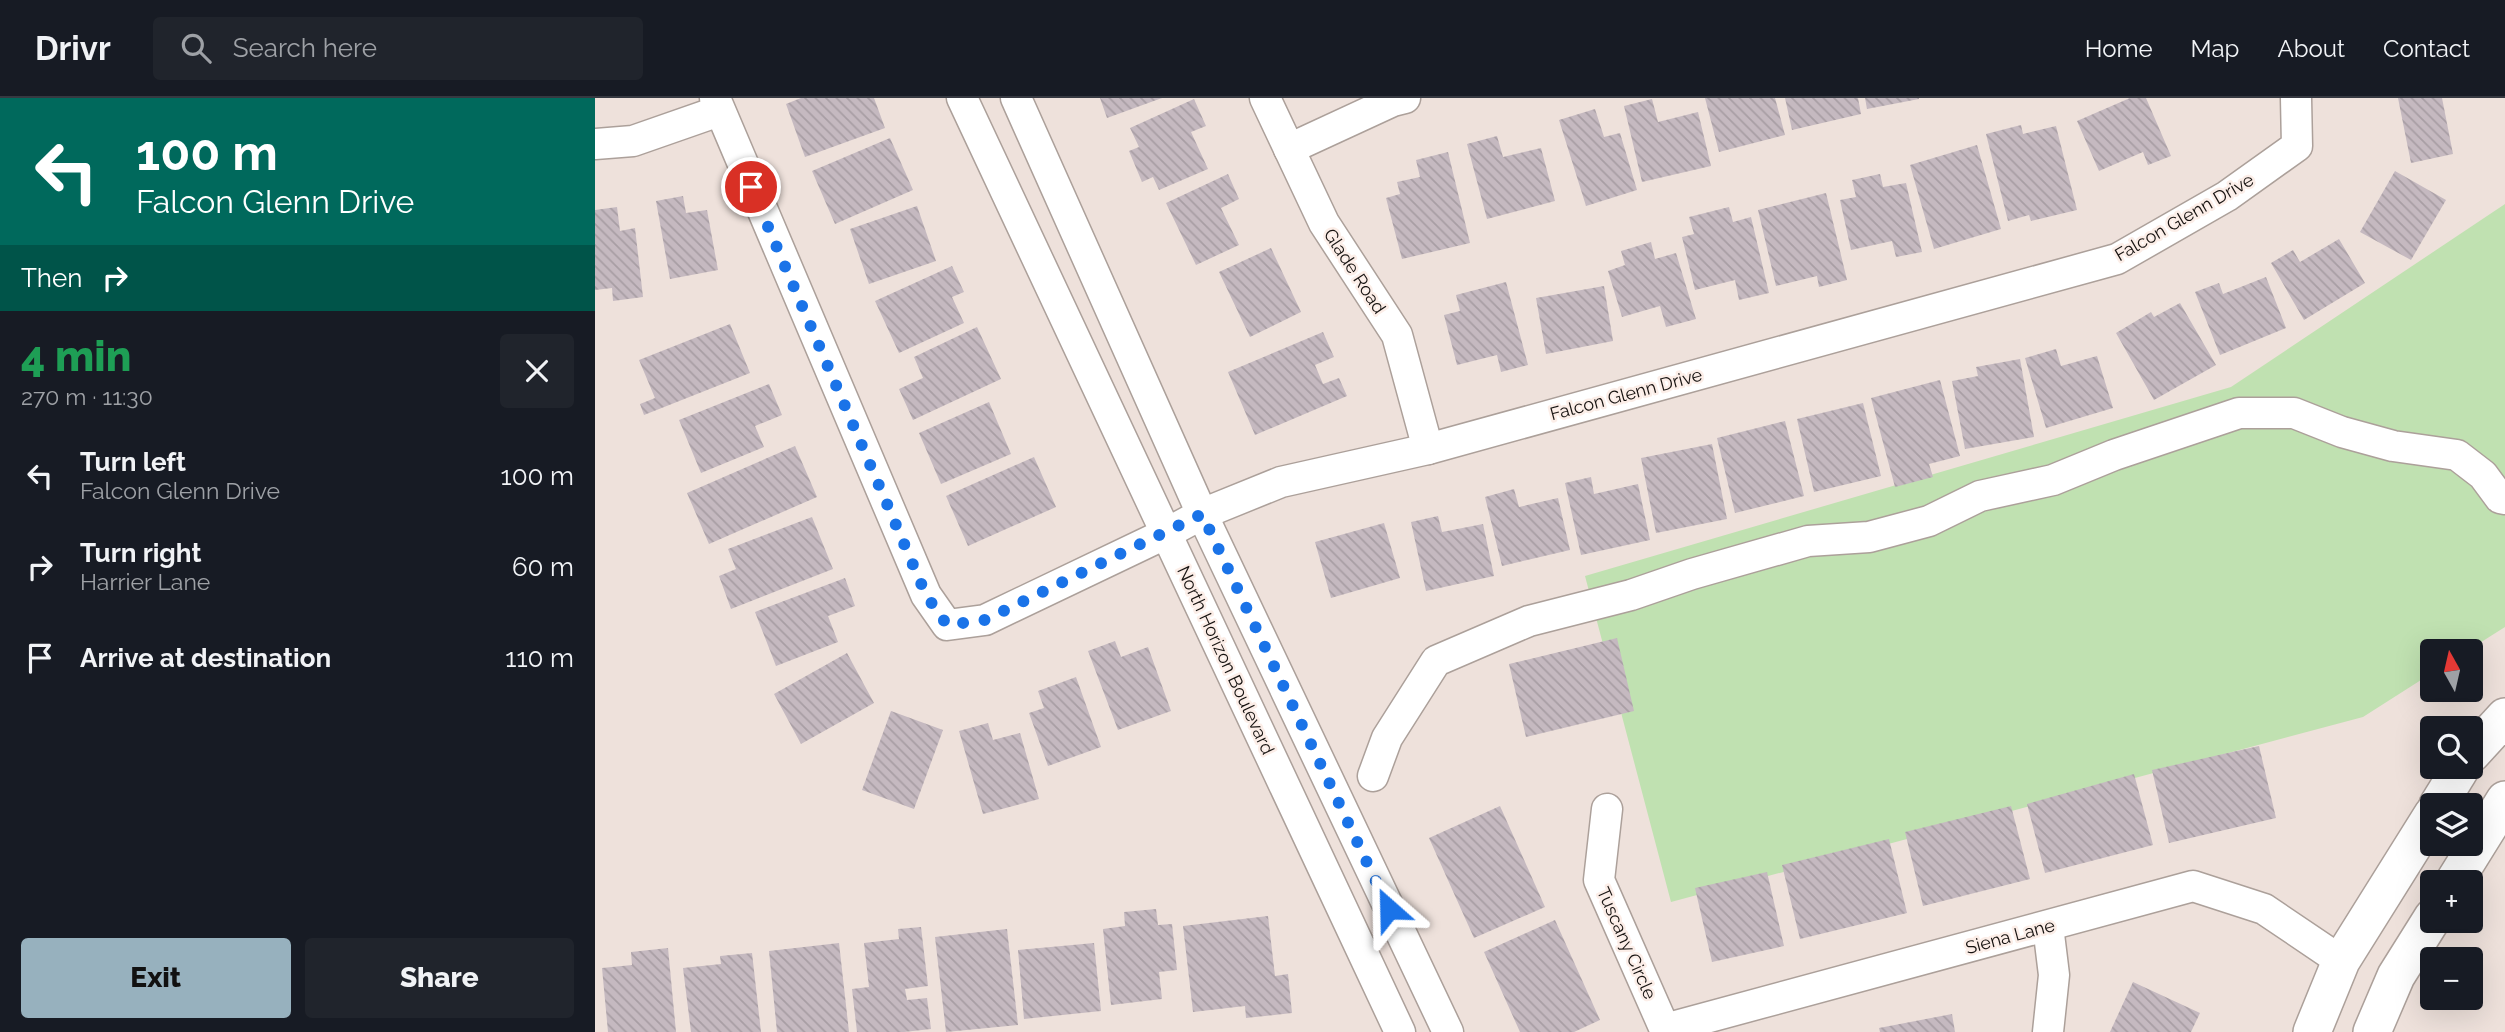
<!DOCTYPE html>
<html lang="en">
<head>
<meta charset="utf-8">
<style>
  body { margin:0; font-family:Raleway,sans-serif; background:#20242c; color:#f1f3f6; height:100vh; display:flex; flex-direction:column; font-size:26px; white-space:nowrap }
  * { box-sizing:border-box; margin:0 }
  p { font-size:23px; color:#9ea1a6 }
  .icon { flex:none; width:38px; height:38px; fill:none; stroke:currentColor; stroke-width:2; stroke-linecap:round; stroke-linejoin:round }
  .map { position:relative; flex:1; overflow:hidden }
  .sheet { display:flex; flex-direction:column; background:#171b24; width:595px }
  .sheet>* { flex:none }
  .top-card { background:#00695c; color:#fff; overflow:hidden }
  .needle { width:46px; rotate:352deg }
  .controls { position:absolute; left:1825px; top:541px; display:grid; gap:14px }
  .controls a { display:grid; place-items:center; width:63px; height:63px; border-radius:7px; background:#171b24; box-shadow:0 7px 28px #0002; font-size:35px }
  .pin { position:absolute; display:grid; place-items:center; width:60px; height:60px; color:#fff; margin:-30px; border:4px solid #fff; border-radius:50%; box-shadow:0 2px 7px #0007 }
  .me { position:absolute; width:77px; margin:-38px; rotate:335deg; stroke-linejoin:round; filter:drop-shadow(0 0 5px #0008) }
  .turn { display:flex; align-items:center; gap:24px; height:147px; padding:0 21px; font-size:32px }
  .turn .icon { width:91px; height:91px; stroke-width:2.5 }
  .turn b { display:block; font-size:49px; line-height:60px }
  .then { display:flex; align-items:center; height:66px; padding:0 21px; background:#0003; gap:14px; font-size:26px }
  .round { display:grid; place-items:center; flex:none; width:74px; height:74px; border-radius:7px; background:#20242c }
  .head { display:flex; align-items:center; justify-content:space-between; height:119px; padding:0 21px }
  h1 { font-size:42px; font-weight:800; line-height:52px; color:#1e9e55 }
  .action { display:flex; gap:14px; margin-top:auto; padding:14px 21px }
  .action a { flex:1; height:80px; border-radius:7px; background:#97b1be; color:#111; font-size:28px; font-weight:800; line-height:80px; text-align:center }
  .action a+a { background:#20242c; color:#f1f3f6 }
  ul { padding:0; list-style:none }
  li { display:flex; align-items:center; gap:21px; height:91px; padding:0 21px }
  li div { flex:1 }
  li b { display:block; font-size:26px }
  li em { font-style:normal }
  header { display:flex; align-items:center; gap:42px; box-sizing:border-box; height:98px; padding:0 35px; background:#171b24; border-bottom:2px solid #363941 }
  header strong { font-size:33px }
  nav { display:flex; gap:38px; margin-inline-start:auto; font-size:24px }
  .search { width:490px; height:63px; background:#20242c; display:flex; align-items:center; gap:18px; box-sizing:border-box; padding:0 24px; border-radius:7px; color:#9ea1a6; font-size:26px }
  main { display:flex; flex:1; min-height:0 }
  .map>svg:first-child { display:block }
  .grass { fill:#c0e1b1 }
  .building { fill:url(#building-back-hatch) }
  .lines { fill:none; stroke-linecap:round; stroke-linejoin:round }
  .minor-casing { stroke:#aca09a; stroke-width:33 }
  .major-casing { stroke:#aca09a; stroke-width:40 }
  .minor { stroke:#fff; stroke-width:30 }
  .major { stroke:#fff; stroke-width:37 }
  .route { stroke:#1a73e8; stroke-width:12; stroke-dasharray:0 21.6 }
  .labels { text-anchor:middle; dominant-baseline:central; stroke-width:5; stroke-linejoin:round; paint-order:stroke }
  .street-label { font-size:18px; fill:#161210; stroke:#fceee8 }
</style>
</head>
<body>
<header>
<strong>Drivr</strong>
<div class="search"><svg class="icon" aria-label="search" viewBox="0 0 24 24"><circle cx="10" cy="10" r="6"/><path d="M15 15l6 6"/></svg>Search here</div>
<nav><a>Home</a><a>Map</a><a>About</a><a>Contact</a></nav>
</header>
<main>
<section class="sheet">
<div class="top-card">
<div class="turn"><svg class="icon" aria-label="left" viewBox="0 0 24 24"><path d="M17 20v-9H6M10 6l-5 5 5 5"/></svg><div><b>100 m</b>Falcon Glenn Drive</div></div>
<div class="then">Then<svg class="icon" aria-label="right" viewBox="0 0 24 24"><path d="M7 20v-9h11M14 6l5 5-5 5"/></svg></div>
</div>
<div class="head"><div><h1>4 min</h1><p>270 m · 11:30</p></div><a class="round"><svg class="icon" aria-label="close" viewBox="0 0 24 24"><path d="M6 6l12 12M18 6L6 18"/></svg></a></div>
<ul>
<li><svg class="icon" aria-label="left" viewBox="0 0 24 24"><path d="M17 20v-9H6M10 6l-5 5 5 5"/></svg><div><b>Turn left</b><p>Falcon Glenn Drive</p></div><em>100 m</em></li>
<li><svg class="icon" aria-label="right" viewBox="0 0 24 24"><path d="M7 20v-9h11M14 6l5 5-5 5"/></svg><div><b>Turn right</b><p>Harrier Lane</p></div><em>60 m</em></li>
<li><svg class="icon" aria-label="arrive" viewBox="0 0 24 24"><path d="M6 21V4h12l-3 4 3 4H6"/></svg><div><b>Arrive at destination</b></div><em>110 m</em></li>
</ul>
<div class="action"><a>Exit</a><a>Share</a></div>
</section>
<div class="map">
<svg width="1910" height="934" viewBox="0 0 1910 934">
  <defs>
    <pattern id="building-back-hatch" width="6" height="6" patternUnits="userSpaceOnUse" patternTransform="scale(1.75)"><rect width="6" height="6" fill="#c5b9c0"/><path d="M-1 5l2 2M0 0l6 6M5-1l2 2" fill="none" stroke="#a89ea4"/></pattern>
  </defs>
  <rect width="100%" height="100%" fill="#eee1db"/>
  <polygon class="grass" points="1910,106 1910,529 1872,553 1838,553 1837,575 1768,619 1076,804 990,478 1636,289"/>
  <g class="building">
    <polygon points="206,0 279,0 290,30 210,59 191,6"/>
    <polygon points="505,0 567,0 512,20"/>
    <polygon points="1110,0 1180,0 1190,37 1124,54"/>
    <polygon points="1190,0 1263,0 1266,16 1197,32"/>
    <polygon points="1270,0 1324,0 1324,1 1272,11"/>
    <polygon points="1535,0 1551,0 1576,58 1553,67 1548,54 1504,73 1482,23"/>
    <polygon points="1803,0 1847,0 1858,56 1816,65"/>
    <polygon points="599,1 611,28 596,34 613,71 564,92 558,79 547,84 534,53 544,49 535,30"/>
    <polygon points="1057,1 1063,24 1103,14 1116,68 1047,84 1029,8"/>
    <polygon points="1000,11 1009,39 1025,35 1042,92 991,108 964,22"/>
    <polygon points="1426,27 1428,36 1461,28 1482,112 1436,123 1434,117 1413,123 1391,36"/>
    <polygon points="902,38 908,59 946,50 960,103 892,121 872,46"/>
    <polygon points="295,40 318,92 240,126 217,73"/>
    <polygon points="1382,47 1406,131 1339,151 1315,67"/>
    <polygon points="853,54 875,145 807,161 791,100 805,96 802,84 825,79 821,62"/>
    <polygon points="1800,73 1851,102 1816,162 1765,134"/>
    <polygon points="633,76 644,101 626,110 644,147 601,167 571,105"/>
    <polygon points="1285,76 1288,89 1311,85 1327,154 1301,159 1297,143 1256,152 1245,102 1261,99 1257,82"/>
    <polygon points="1231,95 1252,182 1224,189 1222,178 1181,188 1163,112"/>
    <polygon points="88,98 91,115 112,112 123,172 75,181 61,103"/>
    <polygon points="322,108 341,163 274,186 255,131"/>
    <polygon points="22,109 25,133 40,130 48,199 18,203 17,190 0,192 0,112"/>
    <polygon points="1134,109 1138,124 1156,119 1174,195 1144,202 1140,182 1100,192 1087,139 1099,136 1094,119"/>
    <polygon points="1744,141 1770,185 1709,222 1676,165 1698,152 1705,164"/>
    <polygon points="1056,144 1060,161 1081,155 1101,221 1071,229 1065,208 1027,219 1013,173 1030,167 1026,153"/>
    <polygon points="676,150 706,214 655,239 624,174"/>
    <polygon points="357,168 369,194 357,199 369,225 304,255 280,203"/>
    <polygon points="1671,179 1691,230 1625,257 1600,194 1624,185 1628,196"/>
    <polygon points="911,184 933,267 906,274 902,257 862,267 849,217 865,213 861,197"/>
    <polygon points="1009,188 1018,243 951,256 941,200"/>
    <polygon points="1585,205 1621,267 1559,302 1521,235 1556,214 1559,219"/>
    <polygon points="135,226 155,275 49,317 45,306 60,300 44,262"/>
    <polygon points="382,229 406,281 318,322 304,291 328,280 319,259"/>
    <polygon points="728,234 739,259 720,267 728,286 744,280 752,298 660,337 633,274"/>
    <polygon points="1461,251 1466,268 1502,258 1518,310 1451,330 1430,260"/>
    <polygon points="1425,261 1439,339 1370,351 1357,283 1383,278 1381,269"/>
    <polygon points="1345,282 1365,358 1334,366 1338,379 1300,389 1276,300"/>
    <polygon points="174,286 187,317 160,328 169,349 106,375 84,322"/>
    <polygon points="394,304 416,356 346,386 324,335"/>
    <polygon points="1268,305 1286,378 1219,394 1202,321"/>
    <polygon points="1190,323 1209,398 1140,415 1122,340"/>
    <polygon points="1117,346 1132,421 1061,435 1046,360"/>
    <polygon points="200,348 222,399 114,446 92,395"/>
    <polygon points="439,359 461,409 373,448 351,398"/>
    <polygon points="996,379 999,396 1043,386 1055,442 986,457 970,385"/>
    <polygon points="919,391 924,409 963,400 975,452 907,468 890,399"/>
    <polygon points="843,418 847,434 888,426 899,478 831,493 816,424"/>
    <polygon points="217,419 238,471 136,511 124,478 141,471 133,451"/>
    <polygon points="789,425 805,480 736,500 720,444"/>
    <polygon points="250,480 260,508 233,518 243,544 181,568 160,514"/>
    <polygon points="1022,540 1039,613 931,639 914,566"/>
    <polygon points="520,543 526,559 553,549 576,613 523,632 493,553"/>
    <polygon points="252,555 279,605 206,646 179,596"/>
    <polygon points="481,579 506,649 453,668 434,615 449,610 443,593"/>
    <polygon points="296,613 348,632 319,711 267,692"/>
    <polygon points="393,625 398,642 425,635 444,701 388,716 364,633"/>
    <polygon points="1664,648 1681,720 1574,745 1557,672"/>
    <polygon points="1539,676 1558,747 1450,775 1432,706"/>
    <polygon points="905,708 950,809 879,840 834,740"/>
    <polygon points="1416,708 1435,781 1328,808 1310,734"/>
    <polygon points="1294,741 1312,815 1205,841 1187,767"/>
    <polygon points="1172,774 1189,848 1117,864 1100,790"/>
    <polygon points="561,811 563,827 577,826 582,872 564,874 567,901 516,907 508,831 530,828 529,814"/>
    <polygon points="673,818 680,878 693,876 697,915 651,920 650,908 598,914 588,828"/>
    <polygon points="960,822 1005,922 979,934 925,934 889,854"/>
    <polygon points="326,829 333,888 310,891 312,902 332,900 336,931 309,934 262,934 257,891 274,889 269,845 304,841 303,831"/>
    <polygon points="412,831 423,927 351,934 340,839"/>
    <polygon points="244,845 254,934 182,934 174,853"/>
    <polygon points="499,845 506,913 429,921 423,852"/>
    <polygon points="73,850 81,934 13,934 7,870 37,867 36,854"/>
    <polygon points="157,855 166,934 96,934 88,870 126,866 125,858"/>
    <polygon points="1538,884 1605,915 1596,934 1515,934"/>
    <polygon points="1357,916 1360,934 1285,934 1284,930"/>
  </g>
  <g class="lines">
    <defs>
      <g id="minor">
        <polyline points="120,0 331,497 352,527 390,522 572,435 607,416 686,384 833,351 1522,161 1632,98 1702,48 1701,0"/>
        <polyline points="367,0 805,934"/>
        <polyline points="421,0 607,416 853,934"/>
        <polyline points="670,0 729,125 802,237 833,351"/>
        <polyline points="0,46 38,43 124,13"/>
        <polyline points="694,51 798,3 810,0"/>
        <polyline points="778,678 792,640 841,563 934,523 1036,497 1097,476 1213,443 1274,439 1334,423 1385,398 1458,382 1519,357 1644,315 1699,315 1747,334 1798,348 1862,357 1888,377 1905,400 1910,401"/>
        <polyline points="1012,711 1004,782 1071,934"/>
        <polyline points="1453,828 1459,877 1453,934"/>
        <polyline points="1070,931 1598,788 1669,811 1746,863"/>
      </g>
      <g id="major">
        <polyline points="1876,656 1910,619"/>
        <polyline points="1843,707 1867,668"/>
        <polyline points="1859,784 1910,702"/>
        <polyline points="1717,934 1746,863 1838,716"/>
        <polyline points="1777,934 1801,878 1838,819"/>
      </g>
    </defs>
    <use href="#minor" class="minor-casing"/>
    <use href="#major" class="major-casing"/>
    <use href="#minor" class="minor"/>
    <use href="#major" class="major"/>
  </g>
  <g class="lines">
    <polyline class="route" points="156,89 331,497 352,527 390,522 607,416 794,811"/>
  </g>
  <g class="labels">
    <g class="street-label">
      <text transform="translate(1589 119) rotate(-30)">Falcon Glenn Drive</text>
      <text transform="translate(760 173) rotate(57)">Glade Road</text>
      <text transform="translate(1031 296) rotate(-15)">Falcon Glenn Drive</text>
      <text transform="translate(631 562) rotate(65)">North Horizon Boulevard</text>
      <text transform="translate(1415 838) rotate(-15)">Siena Lane</text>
      <text transform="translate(1032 845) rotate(66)">Tuscany Circle</text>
    </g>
  </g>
</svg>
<div class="controls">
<a><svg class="needle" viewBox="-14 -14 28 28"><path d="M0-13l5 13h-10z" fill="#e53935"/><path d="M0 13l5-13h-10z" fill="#9ea1a6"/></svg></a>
<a><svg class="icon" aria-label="search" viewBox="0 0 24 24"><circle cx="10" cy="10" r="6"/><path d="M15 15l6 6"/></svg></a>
<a><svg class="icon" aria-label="layers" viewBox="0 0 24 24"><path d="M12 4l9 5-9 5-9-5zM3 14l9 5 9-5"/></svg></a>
<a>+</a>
<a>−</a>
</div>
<div class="pin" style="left:156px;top:89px;background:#d93025"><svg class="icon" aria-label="arrive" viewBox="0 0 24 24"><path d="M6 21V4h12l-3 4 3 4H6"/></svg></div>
<svg class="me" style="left:794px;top:811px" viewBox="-20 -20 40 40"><path d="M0-17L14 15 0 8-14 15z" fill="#1a73e8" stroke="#fff" stroke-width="4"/></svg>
</div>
</main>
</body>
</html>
